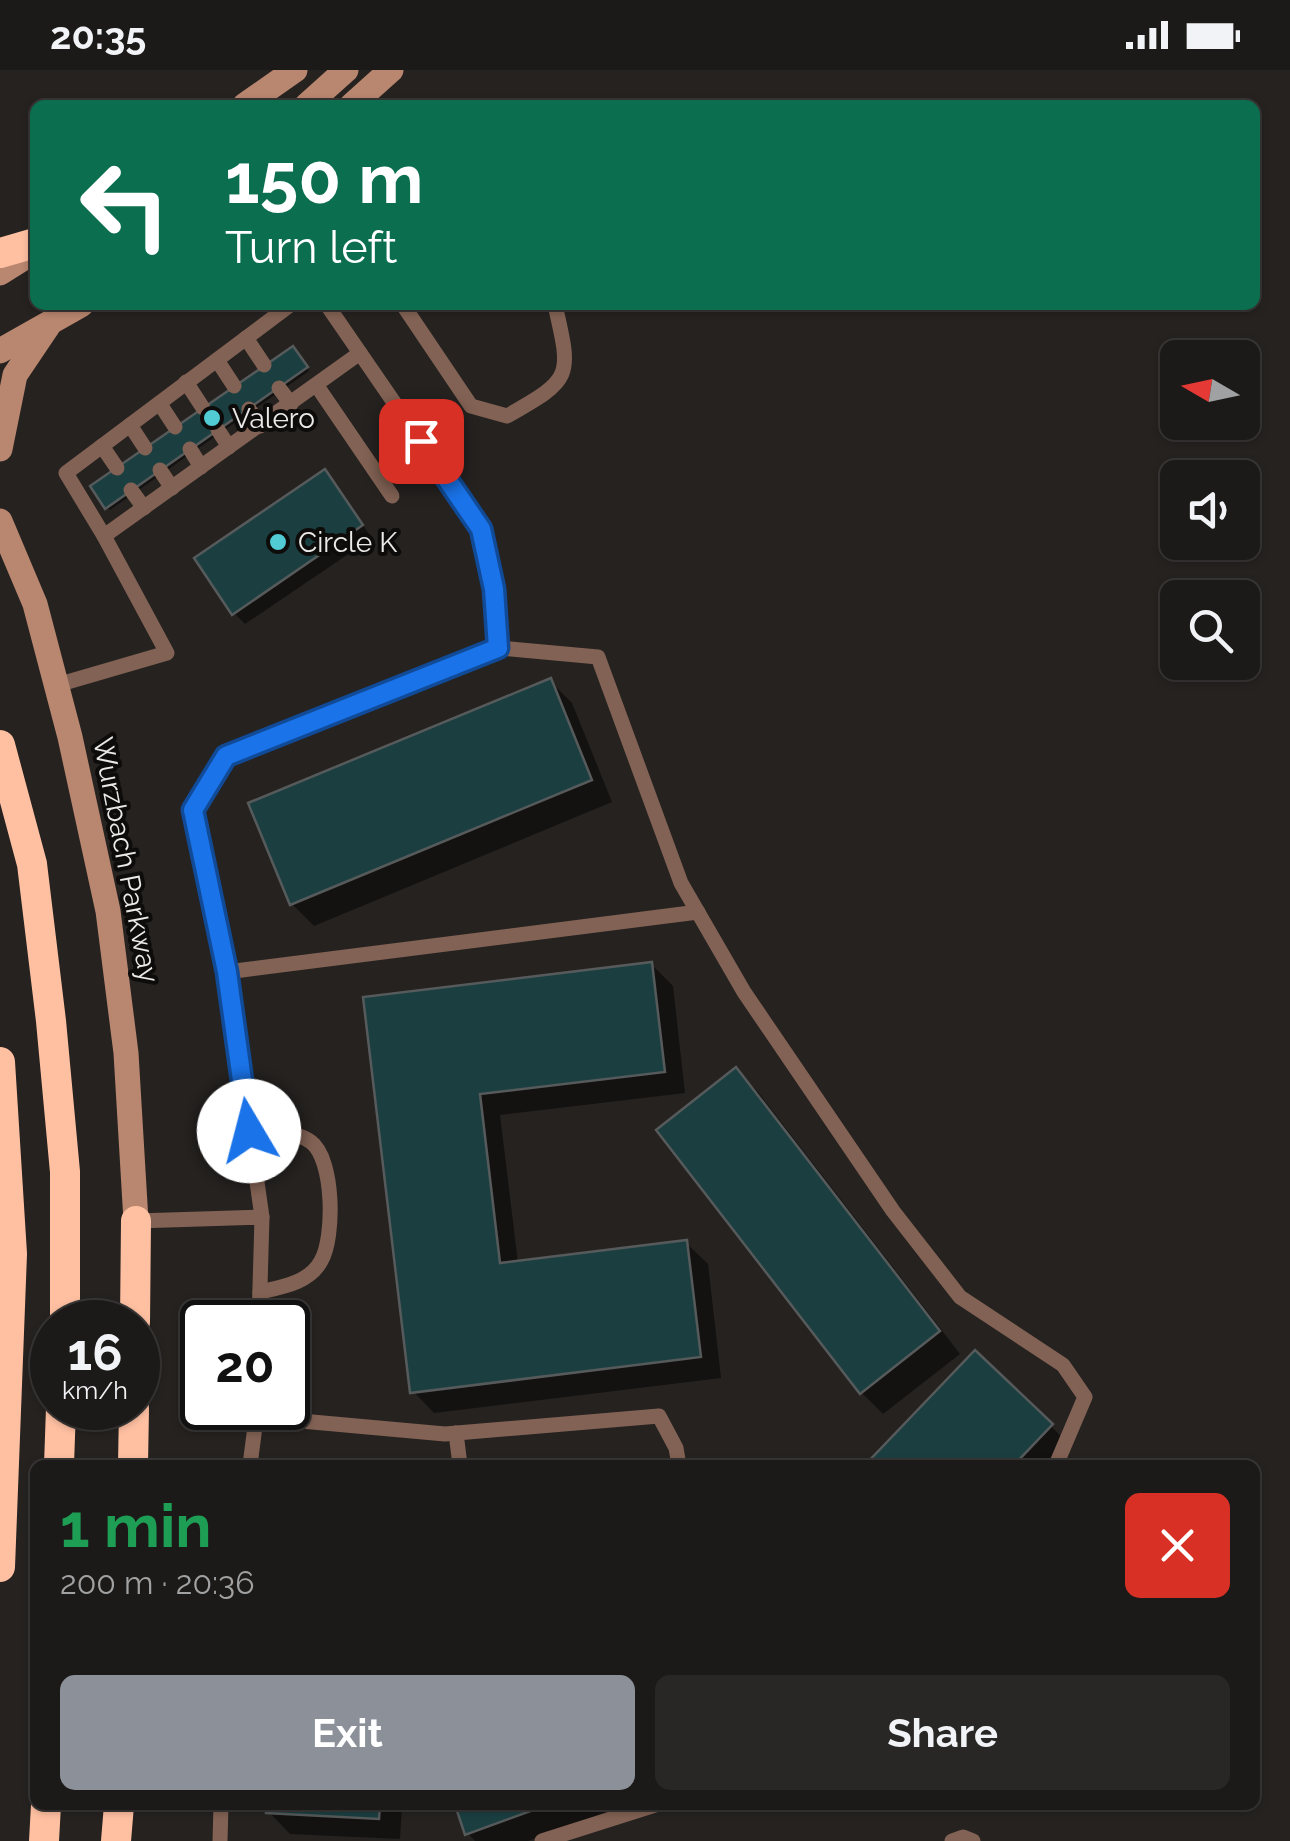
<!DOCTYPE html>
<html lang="en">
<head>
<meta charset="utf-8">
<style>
  body { margin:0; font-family:Raleway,sans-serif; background:#292725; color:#f1f3f6; height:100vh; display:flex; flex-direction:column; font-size:38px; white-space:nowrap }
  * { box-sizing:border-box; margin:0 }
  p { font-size:32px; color:#a0a1a2 }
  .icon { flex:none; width:55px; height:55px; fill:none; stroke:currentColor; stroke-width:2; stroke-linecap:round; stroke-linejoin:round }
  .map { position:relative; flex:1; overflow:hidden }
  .panel { position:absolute; left:30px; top:1390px; width:1230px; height:350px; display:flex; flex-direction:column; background:#1c1a18; border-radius:15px; box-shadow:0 2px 8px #0004,0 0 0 2px #3a3837 }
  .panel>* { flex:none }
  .guide { position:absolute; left:30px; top:30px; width:1230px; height:210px; border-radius:15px; box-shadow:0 2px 8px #0004,0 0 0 2px #3a3837; background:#0b6e4f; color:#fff; overflow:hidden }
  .needle { width:65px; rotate:279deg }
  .controls { position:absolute; left:1160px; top:270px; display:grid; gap:20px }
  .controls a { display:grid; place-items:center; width:100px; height:100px; border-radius:15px; background:#1c1a18; box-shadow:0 2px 8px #0004,0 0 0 2px #3a3837; font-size:50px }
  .speed { position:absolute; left:30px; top:1230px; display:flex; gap:20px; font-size:50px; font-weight:700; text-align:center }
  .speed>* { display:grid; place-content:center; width:130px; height:130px; border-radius:50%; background:#1c1a18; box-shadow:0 2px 8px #0004,0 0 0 2px #3a3837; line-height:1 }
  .speed small { font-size:25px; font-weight:400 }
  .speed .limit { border:5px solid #111; border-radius:15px; background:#fff; color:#111 }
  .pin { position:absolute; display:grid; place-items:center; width:85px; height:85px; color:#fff; margin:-42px; border-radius:20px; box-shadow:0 5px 15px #0006 }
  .me { position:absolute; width:110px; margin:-55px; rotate:352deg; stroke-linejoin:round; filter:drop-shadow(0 0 8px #0008) }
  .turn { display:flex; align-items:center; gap:35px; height:210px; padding:0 30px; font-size:45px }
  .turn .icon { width:130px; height:130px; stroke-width:2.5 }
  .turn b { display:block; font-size:70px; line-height:85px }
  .round { display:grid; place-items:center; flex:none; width:105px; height:105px; border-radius:15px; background:#292725 }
  .headline { display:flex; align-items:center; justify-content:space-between; height:170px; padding:0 30px }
  h1 { font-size:60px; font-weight:700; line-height:75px; color:#1e9e55 }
  .cta { display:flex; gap:20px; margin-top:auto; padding:20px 30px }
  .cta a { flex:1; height:115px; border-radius:15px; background:#8c9099; color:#fff; font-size:40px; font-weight:700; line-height:115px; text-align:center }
  .cta a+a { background:#292725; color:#f1f3f6 }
  .status { display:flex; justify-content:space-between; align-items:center; height:70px; padding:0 50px; background:#1c1a18; direction:ltr }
  .status svg { height:28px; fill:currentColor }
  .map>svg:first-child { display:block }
  .shadow { fill:#0007 }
  .building { fill:#1b3f41; stroke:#565a5b; stroke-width:2.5 }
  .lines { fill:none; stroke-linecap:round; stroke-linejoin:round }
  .lane { stroke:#826254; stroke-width:15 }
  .secondary { stroke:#b9866f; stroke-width:25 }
  .highway { stroke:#ffc0a2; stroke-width:30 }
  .route-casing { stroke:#114b97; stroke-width:25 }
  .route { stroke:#1a73e8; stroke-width:18 }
  .poi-dot { fill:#51ccd4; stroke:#0d0c0b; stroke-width:4 }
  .labels { text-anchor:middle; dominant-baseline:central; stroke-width:8; stroke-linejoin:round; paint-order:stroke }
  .poi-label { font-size:28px; fill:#eceae9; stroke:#0d0c0b; text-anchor:start }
  .street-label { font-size:28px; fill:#eceae9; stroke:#0d0c0b }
</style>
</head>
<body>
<div class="status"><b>20:35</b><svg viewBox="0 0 49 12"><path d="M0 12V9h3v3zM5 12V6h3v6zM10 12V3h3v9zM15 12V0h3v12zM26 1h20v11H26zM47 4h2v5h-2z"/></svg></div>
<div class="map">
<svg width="1290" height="1771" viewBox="0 0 1290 1771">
  <rect width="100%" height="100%" fill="#252220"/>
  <g class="shadow">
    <polygon points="296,282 309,301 110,440 107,437"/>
    <polygon points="325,402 372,468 245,554 234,543"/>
    <polygon points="550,611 572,633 612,732 314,856 292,834"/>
    <polygon points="651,894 673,916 685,1023 500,1045 518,1193 686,1173 708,1194 721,1308 434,1343 413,1321 366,929"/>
    <polygon points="736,1001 758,1022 960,1284 883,1344 861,1322"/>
    <polygon points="1051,1356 1072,1378 1056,1395 869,1395"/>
    <polygon points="269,1735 402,1735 400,1769 290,1764 269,1742"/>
    <polygon points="457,1735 626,1735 528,1771 475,1771 468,1763"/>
  </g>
  <g class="building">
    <polygon points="293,276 308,297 105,439 90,416"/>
    <polygon points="325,399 363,455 232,545 194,488"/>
    <polygon points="551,608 592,710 290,835 248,733"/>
    <polygon points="652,892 665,1002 480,1024 500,1193 687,1170 701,1287 410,1323 363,927"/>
    <polygon points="736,997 940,1261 860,1324 656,1060"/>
    <polygon points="975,1280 1053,1354 1014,1395 865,1395"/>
    <polygon points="266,1735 380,1735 379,1749 266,1743"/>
    <polygon points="455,1735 547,1735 465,1765"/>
  </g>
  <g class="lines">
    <g class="lane">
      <polyline points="327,235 481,459 494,519 499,578"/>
      <path d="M403 235 471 336 507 346C572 309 572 308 555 235"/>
      <polyline points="246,268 264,295"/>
      <polyline points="217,290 234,316"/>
      <polyline points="186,312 203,338"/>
      <polyline points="317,316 392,426"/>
      <polyline points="279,318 291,334"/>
      <polyline points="160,334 175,357"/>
      <polyline points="249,339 260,356"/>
      <polyline points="130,355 145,378"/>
      <polyline points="218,360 229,377"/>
      <polyline points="102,376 117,398"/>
      <polyline points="190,379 201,397"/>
      <polyline points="160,400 172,418"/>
      <polyline points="131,420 144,438"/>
      <polyline points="104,466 360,283"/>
      <polyline points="57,615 167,583 104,466 66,403 290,235"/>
      <polyline points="227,902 698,842"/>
      <path d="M249 1061C268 1062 295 1060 311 1072 334 1089 335 1167 321 1191 309 1213 282 1217 260 1222"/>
      <polyline points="262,1147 227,902 193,740 226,686 499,578 598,587 681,813 744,922 893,1141 960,1227 1063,1295 1085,1327 1056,1395"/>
      <polyline points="136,1151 262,1147 259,1252"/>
      <polyline points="257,1347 445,1364 659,1346 676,1378 679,1395"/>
      <polyline points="456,1363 460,1395"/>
      <polyline points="250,1395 257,1341"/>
      <polyline points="220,1771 221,1735"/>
      <polyline points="542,1771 655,1735"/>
      <polyline points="952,1771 963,1767 973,1771"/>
    </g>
    <g class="secondary">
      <polyline points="245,35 295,0"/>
      <polyline points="307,35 346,0"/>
      <polyline points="352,35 391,0"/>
      <polyline points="0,203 35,181"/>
      <polyline points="0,281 81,235"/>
      <polyline points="0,379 15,305 48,256"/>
      <polyline points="0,451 35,534 70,667 108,841 126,983 136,1151"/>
    </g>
    <g class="highway">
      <polyline points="0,183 35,173"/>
      <polyline points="0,675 32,794 51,951 65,1102 65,1252"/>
      <polyline points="0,992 12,1184 0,1497"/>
      <polyline points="135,1252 136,1151"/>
      <polyline points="59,1395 61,1338"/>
      <polyline points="133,1395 134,1338"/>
      <polyline points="44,1771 46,1735"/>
      <polyline points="116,1771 119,1735"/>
    </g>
  </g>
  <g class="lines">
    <defs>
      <polyline id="route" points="249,1061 227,902 193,740 226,686 498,578 494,519 481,459 421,371"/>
    </defs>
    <use href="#route" class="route-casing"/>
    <use href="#route" class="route"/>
  </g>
  <g class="poi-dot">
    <circle cx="212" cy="348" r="10"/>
    <circle cx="278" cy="472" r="10"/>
  </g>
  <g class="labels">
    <g class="poi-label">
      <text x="232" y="348">Valero</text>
      <text x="298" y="472">Circle K</text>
    </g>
    <g class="street-label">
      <text transform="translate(126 790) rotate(79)">Wurzbach Parkway</text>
    </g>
  </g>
</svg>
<div class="controls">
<a><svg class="needle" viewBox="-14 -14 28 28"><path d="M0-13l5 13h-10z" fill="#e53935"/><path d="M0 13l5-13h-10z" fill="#a0a1a2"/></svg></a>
<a><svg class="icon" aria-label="sound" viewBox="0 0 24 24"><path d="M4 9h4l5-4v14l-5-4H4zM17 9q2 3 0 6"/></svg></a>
<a><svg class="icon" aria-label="search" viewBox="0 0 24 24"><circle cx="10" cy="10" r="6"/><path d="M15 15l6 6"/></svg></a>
</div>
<div class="speed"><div>16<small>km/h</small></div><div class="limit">20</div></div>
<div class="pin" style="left:421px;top:371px;background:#d93025"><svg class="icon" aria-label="arrive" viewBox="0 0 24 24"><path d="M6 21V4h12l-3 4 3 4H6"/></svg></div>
<svg class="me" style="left:249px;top:1061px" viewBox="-20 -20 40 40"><circle r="19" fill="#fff"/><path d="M0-13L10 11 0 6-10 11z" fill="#1a73e8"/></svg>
<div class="guide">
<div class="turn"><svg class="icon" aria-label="left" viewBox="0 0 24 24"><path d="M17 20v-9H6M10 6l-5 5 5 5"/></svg><div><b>150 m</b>Turn left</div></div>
</div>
<section class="panel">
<div class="headline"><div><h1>1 min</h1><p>200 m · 20:36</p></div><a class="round" style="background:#d93025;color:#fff"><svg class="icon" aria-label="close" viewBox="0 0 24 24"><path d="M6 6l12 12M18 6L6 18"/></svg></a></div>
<div class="cta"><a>Exit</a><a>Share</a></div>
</section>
</div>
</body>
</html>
